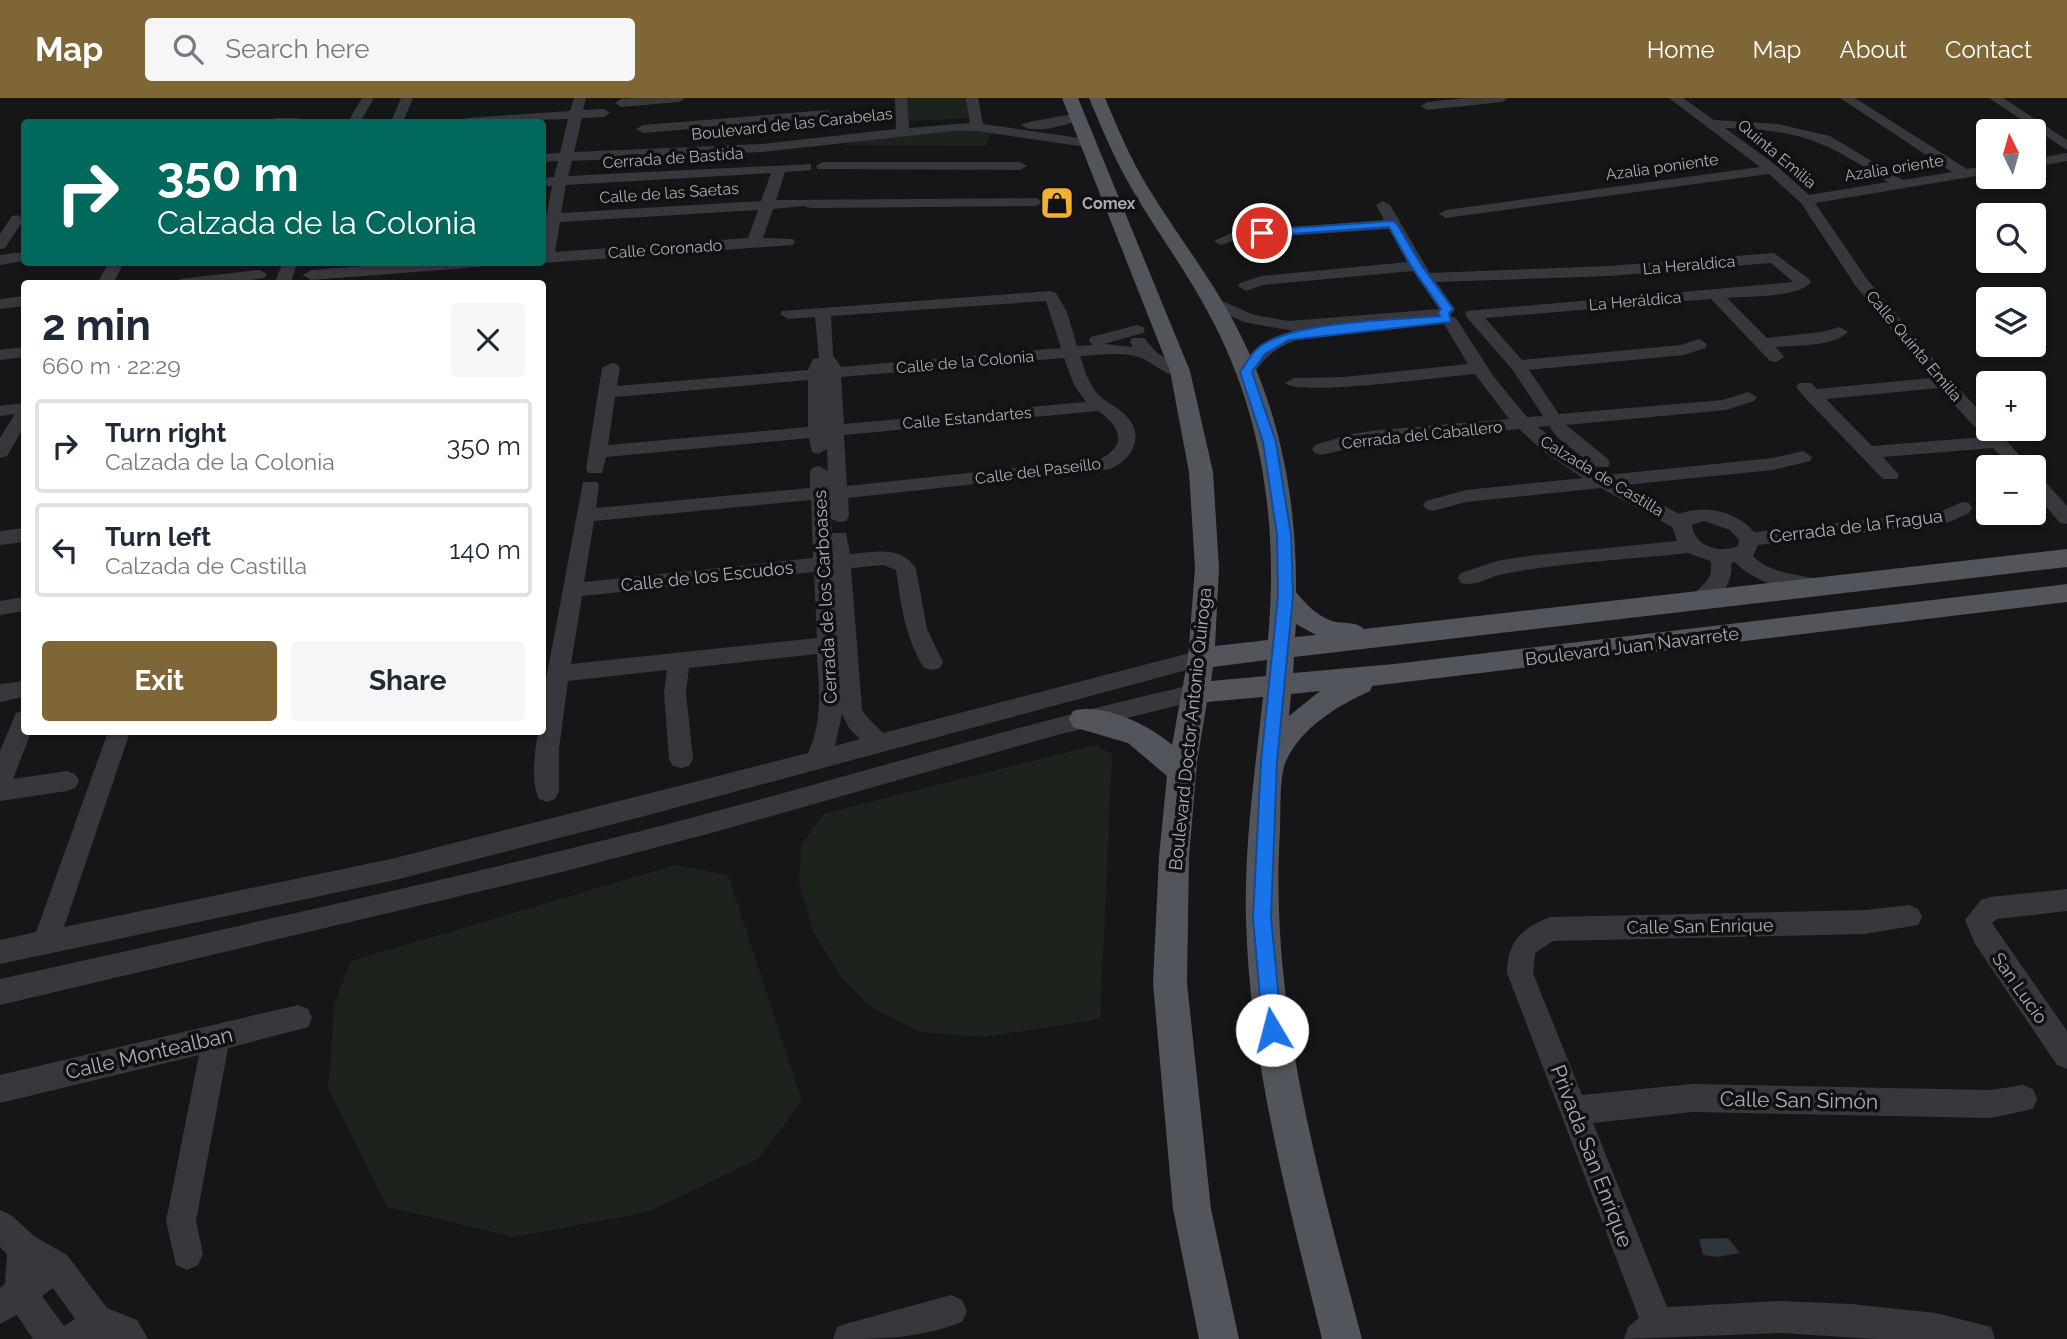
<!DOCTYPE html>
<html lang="en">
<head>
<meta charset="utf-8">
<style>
  body { margin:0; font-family:Raleway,sans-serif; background:#f6f6f7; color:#1f2937; height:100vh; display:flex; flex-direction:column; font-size:26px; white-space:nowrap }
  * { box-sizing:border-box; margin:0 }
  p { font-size:23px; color:#747a83 }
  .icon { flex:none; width:38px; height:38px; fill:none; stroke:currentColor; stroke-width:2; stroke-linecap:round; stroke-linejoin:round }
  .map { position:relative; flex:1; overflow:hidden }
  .drawer { position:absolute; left:21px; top:182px; width:525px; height:455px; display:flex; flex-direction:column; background:#fff; border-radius:7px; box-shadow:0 2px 5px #0004 }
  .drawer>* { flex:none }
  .guide { position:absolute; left:21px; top:21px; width:525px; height:147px; border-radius:7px; box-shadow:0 2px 5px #0004; background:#00695c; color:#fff; overflow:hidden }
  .needle { width:46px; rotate:355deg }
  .tools { position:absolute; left:1976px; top:21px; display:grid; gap:14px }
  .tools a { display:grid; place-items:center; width:70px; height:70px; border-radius:7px; background:#fff; box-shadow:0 2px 5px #0004; font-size:35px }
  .pin { position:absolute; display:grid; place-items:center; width:60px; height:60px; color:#fff; margin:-30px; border:4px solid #fff; border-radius:50%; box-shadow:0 2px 7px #0007 }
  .me { position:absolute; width:77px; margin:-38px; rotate:352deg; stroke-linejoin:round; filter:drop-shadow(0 0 5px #0008) }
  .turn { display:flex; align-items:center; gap:24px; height:147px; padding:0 21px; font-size:32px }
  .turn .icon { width:91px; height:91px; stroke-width:2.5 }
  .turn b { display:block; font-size:49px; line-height:60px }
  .round { display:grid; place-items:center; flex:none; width:74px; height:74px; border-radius:7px; background:#f6f6f7 }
  .overview { display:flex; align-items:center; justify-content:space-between; height:119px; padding:0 21px }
  h1 { font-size:42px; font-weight:700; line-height:52px }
  .button { display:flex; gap:14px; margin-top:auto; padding:14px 21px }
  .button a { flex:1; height:80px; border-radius:7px; background:#7e6636; color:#fff; font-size:28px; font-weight:700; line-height:80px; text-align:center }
  .button a+a { background:#f6f6f7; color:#1f2937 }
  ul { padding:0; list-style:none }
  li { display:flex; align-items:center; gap:21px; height:94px; margin:0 14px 10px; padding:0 7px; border:4px solid #e0e1e3; border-radius:7px }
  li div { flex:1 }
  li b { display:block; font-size:26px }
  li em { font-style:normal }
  header { display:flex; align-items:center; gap:42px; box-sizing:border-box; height:98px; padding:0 35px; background:#7e6636; color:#fff }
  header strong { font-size:33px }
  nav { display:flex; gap:38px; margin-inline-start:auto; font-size:24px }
  .search { width:490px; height:63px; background:#f6f6f7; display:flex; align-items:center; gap:18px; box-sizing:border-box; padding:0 24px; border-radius:7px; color:#747a83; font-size:26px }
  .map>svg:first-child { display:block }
  .green { fill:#1c231d }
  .water { fill:#2c353c }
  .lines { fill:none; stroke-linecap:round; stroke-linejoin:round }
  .minor { fill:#37383d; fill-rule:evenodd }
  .major { fill:#53555c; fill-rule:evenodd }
  .route { fill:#1a73e8; stroke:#114b97; stroke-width:2 }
  .labels { text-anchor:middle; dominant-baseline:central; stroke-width:7; stroke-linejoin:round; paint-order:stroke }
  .far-street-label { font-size:16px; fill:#a8adb8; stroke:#111113 }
  .far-poi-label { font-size:16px; font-weight:bold; fill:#a8adb8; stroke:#111113; text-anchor:start }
  .street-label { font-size:18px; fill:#a8adb8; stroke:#111113 }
  .near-street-label { font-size:21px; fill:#a8adb8; stroke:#111113 }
</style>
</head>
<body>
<header>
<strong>Map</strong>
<div class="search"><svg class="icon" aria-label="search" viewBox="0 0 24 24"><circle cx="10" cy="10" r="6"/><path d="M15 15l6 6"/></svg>Search here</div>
<nav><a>Home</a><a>Map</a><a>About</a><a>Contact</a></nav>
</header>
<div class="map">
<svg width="2067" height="1241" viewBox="0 0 2067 1241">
  <rect width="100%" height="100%" fill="#161618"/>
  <g class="green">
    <polygon points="907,0 967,0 971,20 906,23"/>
    <polygon points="956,32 991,34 986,48 845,47 849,43"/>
    <polygon points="1096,647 1112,656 1100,921 985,939 920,934 869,908 841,879 813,833 799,785 801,748 823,716"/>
    <polygon points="675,767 728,777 802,1003 759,1060 648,1114 514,1139 387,1109 328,990 335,904 351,863"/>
  </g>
  <polygon class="water" points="1728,1140 1740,1155 1717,1159 1703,1157 1699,1141"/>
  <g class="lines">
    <g class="minor">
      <polygon points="362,0 374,0 360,24 348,24"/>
      <polygon points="401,0 413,0 403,24 391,24"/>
      <path d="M574 0H586L583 12 604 11 610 15 604 19 582 20 574 54 761 46 896 31 895 0H907L909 30 970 25 966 0H978L983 26 1086 41 1093 45 1086 49 977 33H953L761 54 572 63 568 78 811 66V72L785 74 776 102 1036 100 1043 104 1036 108 810 110 804 108 773 111 763 140 793 141 795 144 793 147 542 165 545 125H542V117L547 116 552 88H542V80L554 79 558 63 542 64V56L560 55 568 21 461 24 467 20 570 13ZM771 75 761 103 561 115 566 87ZM758 112 748 140 555 154 560 124Z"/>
      <polygon points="635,0 685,0 679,4 621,9 615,5 621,1"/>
      <polygon points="1466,0 1508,0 1502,4 1427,12 1421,8 1427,4"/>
      <path d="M1669 0H1683L1714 22 1778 26 1830 38 1903 82 1952 74 1840 0H1855L1967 71 1988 68V76L1815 105 1867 181 1949 280 1988 322V331H1996L2030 369H2011L1993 350 1883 359 1899 377 1897 381H1883L1806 301 1796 289 1799 285H1811L1817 291 1931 280 1855 187 1801 105 1769 76 1446 120 1439 116 1446 112 1760 69ZM1725 30C1802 32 1824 43 1888 84L1809 97 1777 68ZM1939 290 1984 339 1872 348 1826 301Z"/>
      <polygon points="1989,0 2003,0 2067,42 2067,52"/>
      <polygon points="827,12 833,16 832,19 643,35 636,31 643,27"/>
      <path d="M1077 15 1082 16V22C1065 26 1036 38 1021 27 1027 23 1066 18 1077 15Z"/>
      <polygon points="275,20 297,20 303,24 269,24"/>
      <polygon points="2067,55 2067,63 2034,69 2034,61"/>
      <polygon points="823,64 1020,64 1027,68 1020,72 818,71 816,68"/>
      <path d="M1383 103 1390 107 1430 175 1609 168 1774 155 1809 181 1811 184C1798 200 1749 198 1727 200L1767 240 1822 234 1840 229 1848 234C1833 249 1796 247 1776 249L1784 259 1776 264 1770 263 1711 201 1485 220 1522 262 1681 247 1699 241 1707 246 1705 250 1684 257 1529 272 1559 316 1723 302 1748 294 1757 299 1754 303 1726 312 1566 327 1608 361 1610 365 1608 369H1594L1557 339 1549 328 1538 329 1575 358 1607 377 1773 360 1803 353 1812 359 1810 363 1773 372 1625 387 1679 416C1705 406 1736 413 1754 434L1922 416 1942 413 1962 404 1969 405 1972 410 1969 415 1947 425 1758 447 1753 458C1773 478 1799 475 1824 483L1827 488 1824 493C1800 500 1751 483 1735 464L1731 465C1735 485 1713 515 1691 508L1688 503C1697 488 1716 484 1710 463L1688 455C1627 462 1563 464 1503 476 1489 479 1475 489 1461 485L1458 480 1461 475 1497 463 1528 458 1677 443 1672 429 1601 390 1466 404 1433 413 1426 411 1423 407 1426 403 1466 392 1583 380 1544 354 1519 331 1379 344 1321 357 1315 355 1312 351 1315 347 1351 336 1379 332 1509 321 1475 276C1448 278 1298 299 1285 285L1294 280 1344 279 1468 266 1442 223 1444 220 1309 231 1313 235 1311 238C1283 245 1268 254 1252 278H1240L1237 274C1251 251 1267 239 1293 233L1244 224 1206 207 1204 204 1206 201H1218L1254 217 1289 223 1439 211 1413 173 1263 187 1246 193 1238 188 1240 185 1261 178 1407 164 1389 131 1238 141 1221 147 1214 143 1236 133 1384 122 1376 107ZM1771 165 1793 184 1467 213 1465 216 1469 222 1512 271 1543 318 1527 319 1494 279 1456 220 1450 218 1455 211 1436 184 1609 178ZM1704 423 1730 432 1739 442 1738 448C1719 456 1694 448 1692 427Z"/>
      <polygon points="17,117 24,121 5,150 0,151 0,136 12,118"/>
      <polygon points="24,154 24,163 0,167 0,157"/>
      <polygon points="109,164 124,164 113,186 97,186"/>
      <polygon points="283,164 298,164 290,186 274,186"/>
      <polygon points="413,164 486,164 479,169 311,182 303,177 311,172"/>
      <polygon points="259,172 264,174 267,177 264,180 225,186 173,186 180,181"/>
      <path d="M1050 193 1056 195 1067 214 1077 248 1093 247 1089 243 1091 239 1137 227 1143 229 1145 232 1143 235 1104 246 1133 249 1130 244 1132 240H1144L1157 255 1189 273 1186 277C1168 281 1156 266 1141 260 1124 253 1098 257 1080 258 1084 270 1088 284 1096 294 1103 303 1115 307 1123 315 1146 335 1135 360 1110 371L848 400 849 418 846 423 839 424 831 421 832 435H846L850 456C874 454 902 447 916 471L927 531 943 564 940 570 932 572 924 570C905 539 901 508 896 472L883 467 851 470 862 611 866 618 883 635 1201 552 1209 554 1212 560 1209 566 641 719 391 783 0 866V842L36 834 108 634H130L64 829 391 761 808 655C823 623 819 591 817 556L689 570 686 595 693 661 689 668 681 670 673 668 669 661 664 595 667 572 568 583 559 651V694L555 701 547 704 539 701C530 683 535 653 538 634H542V604L547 576 583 384H597L599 388 596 410 810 390V374L812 370 819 368 828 373 827 351 818 356 812 354 809 340 606 359 602 375H588L586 371 602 270 611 265 617 266 620 270 617 288 808 272 813 261 819 260 815 219 788 221 780 216 782 213ZM1046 203 1061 250 841 269 833 257 831 218ZM1064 260 1074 287 1086 304 844 326 841 279ZM808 282V329L608 347 615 299ZM1098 313C1121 329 1128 347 1100 361L847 388 844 337ZM811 402 813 460 584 484 594 423ZM814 474 817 540 571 566 582 498ZM842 616 849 630 860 641 835 648Z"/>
      <polygon points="24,198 24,208 0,211 0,201"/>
      <polygon points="24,249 24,259 0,262 0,252"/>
      <polygon points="24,305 24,329 7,358 0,360 0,340 15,316 0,318 0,308"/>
      <polygon points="2034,377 2041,379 2067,408 2067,426 2060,425 2034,394"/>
      <polygon points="24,430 24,444 0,447 0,433"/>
      <polygon points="24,499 24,513 0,517 0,503"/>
      <polygon points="24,583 24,599 0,604 0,586"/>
      <path d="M1196 586 1204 589 1207 595 1204 601 1057 637 715 734 566 773 0 907V881C215 833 431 786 645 732 829 685 1010 628 1196 586Z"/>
      <polygon points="24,612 24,634 31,634 13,681 67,673 75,676 79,683 75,690 67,693 0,703 0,653 16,615"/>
      <polygon points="2067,791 2067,813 1997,821 1992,825 2067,933 2067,971 2057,967 1975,846 1965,822 1981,802 1990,799"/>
      <path d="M1909 807 1918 811 1922 819 1918 827 1865 836 1553 843 1535 855 1533 875 1582 997 1692 986 1991 992 2023 987 2033 991 2037 1001 2033 1011 1991 1020 1692 1014 1593 1025 1667 1209 1780 1203 1851 1206 1936 1215 1991 1229 1995 1241H1876L1780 1235 1624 1241 1628 1229 1639 1220 1507 875C1507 844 1522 830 1550 819L1865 812Z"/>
      <polygon points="298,907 308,911 312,920 308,929 228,950 196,1123 203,1156 198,1167 187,1172 176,1167 166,1123 199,957 0,1005 0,977"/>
      <path d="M0 1112 11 1117 34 1138 67 1157 107 1210 137 1222 148 1241H33L17 1217 0 1226V1190L5 1186 7 1156 0 1149ZM53 1190 75 1221 64 1228 42 1198Z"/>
      <path d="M951 1197 962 1202 967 1213 962 1224C917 1241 881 1241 833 1241L837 1229 849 1225Z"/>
    </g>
    <path class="major" d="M1062 0H1078L1190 273 1213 374 1219 470 1215 548 1268 542C1278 429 1264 319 1210 218 1187 174 1157 134 1132 91 1115 62 1102 31 1089 0H1105C1118 31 1131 62 1149 91 1175 134 1206 173 1230 217 1278 303 1297 397 1296 494 1306 506 1317 518 1332 523 1343 526 1356 523 1364 531L2067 451V469L1294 559 1293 575 1394 566 2067 486V504L1372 588 1370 593C1337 608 1302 629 1286 663 1279 678 1281 714 1280 732 1269 907 1318 1074 1362 1241H1322C1288 1103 1250 965 1246 822 1244 748 1255 673 1263 599L1207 604 1197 664 1189 759 1187 885 1211 1111 1239 1241H1199L1173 1111 1153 885 1159 759 1167 678 1128 645 1073 629 1069 621 1073 613C1102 604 1150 627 1172 647L1188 560 1195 470 1189 374 1170 273ZM1296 526 1316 537 1295 539ZM1267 562 1266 578 1211 583 1213 569ZM1320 593 1289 618 1291 596Z"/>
  </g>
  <path class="route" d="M1392 123 1397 126 1422 168 1453 211 1449 215 1451 224 1289 242 1265 256 1252 274 1276 344 1291 437 1293 498 1277 664 1271 820 1282 932 1279 938 1272 941 1266 938 1263 932 1253 820 1261 664 1278 498 1277 437 1263 344 1240 274C1245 267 1250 258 1256 252 1285 223 1397 222 1440 218L1438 215 1441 211 1411 168 1389 129 1262 138 1257 135 1262 132Z"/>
  <defs>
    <symbol id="shop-square" viewBox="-11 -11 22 22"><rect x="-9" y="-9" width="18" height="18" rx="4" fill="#f2b134" stroke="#111113"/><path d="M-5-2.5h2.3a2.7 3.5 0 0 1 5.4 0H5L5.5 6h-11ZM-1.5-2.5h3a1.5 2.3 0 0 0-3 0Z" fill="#111"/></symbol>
  </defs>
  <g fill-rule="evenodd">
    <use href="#shop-square" x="1038" y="86" width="38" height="38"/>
  </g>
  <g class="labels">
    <g class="far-street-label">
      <text transform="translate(792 26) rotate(-6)">Boulevard de las Carabelas</text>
      <text transform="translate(1777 56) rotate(40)">Quinta Emilia</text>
      <text transform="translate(673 60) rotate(-4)">Cerrada de Bastida</text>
      <text transform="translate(1662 69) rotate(-8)">Azalia poniente</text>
      <text transform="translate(1894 70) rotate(-9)">Azalia oriente</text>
      <text transform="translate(669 95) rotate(-4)">Calle de las Saetas</text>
      <text transform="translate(665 151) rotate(-4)">Calle Coronado</text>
      <text transform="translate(1689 167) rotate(-5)">La Heraldica</text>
      <text transform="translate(1635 203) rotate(-5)">La Heráldica</text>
      <text transform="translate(1914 248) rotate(50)">Calle Quinta Emilia</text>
      <text transform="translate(965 264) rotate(-5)">Calle de la Colonia</text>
      <text transform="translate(967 320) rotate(-5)">Calle Estandartes</text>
      <text transform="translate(1422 337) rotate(-6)">Cerrada del Caballero</text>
      <text transform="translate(1038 373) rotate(-7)">Calle del Paseíllo</text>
      <text transform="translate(1602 378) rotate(31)">Calzada de Castilla</text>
    </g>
    <g class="far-poi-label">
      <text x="1082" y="105">Comex</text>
    </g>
    <g class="street-label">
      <text transform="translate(1856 428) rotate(-7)">Cerrada de la Fragua</text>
      <text transform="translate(707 478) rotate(-6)">Calle de los Escudos</text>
      <text transform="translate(825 499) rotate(-93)">Cerrada de los Carboases</text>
      <text transform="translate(1632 548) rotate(-7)">Boulevard Juan Navarrete</text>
      <text transform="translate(1190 631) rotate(-84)">Boulevard Doctor Antonio Quiroga</text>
      <text transform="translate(1700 828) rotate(-1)">Calle San Enrique</text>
      <text transform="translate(2020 890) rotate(55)">San Lucio</text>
    </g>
    <g class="near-street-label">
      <text transform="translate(149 955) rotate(-13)">Calle Montealban</text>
      <text transform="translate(1799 1002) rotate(1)">Calle San Simón</text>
      <text transform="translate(1592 1058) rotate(69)">Privada San Enrique</text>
    </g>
  </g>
</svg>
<div class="tools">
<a><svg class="needle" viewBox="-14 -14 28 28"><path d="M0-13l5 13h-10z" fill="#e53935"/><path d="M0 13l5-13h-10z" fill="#747a83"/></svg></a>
<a><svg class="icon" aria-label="search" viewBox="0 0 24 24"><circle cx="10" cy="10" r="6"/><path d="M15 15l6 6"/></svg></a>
<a><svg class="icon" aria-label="layers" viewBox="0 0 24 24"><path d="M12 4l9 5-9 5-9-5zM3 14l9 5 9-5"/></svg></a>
<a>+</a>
<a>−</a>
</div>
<div class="pin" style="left:1262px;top:135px;background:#d93025"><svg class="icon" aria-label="arrive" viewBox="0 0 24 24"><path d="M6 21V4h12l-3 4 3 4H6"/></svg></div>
<svg class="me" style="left:1272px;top:932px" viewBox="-20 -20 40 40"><circle r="19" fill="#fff"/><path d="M0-13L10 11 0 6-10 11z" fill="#1a73e8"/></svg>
<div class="guide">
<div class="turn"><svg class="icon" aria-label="right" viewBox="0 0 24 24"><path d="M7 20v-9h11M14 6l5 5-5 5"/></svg><div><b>350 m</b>Calzada de la Colonia</div></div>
</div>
<section class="drawer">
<div class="overview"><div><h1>2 min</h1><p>660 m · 22:29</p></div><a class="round"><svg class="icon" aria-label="close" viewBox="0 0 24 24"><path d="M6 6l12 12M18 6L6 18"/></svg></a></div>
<ul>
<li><svg class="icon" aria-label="right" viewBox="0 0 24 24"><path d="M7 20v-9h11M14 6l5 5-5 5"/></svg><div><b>Turn right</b><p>Calzada de la Colonia</p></div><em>350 m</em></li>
<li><svg class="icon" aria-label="left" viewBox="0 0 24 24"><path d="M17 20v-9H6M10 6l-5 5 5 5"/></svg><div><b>Turn left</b><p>Calzada de Castilla</p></div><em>140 m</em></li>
</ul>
<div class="button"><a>Exit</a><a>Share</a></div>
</section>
</div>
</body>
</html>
